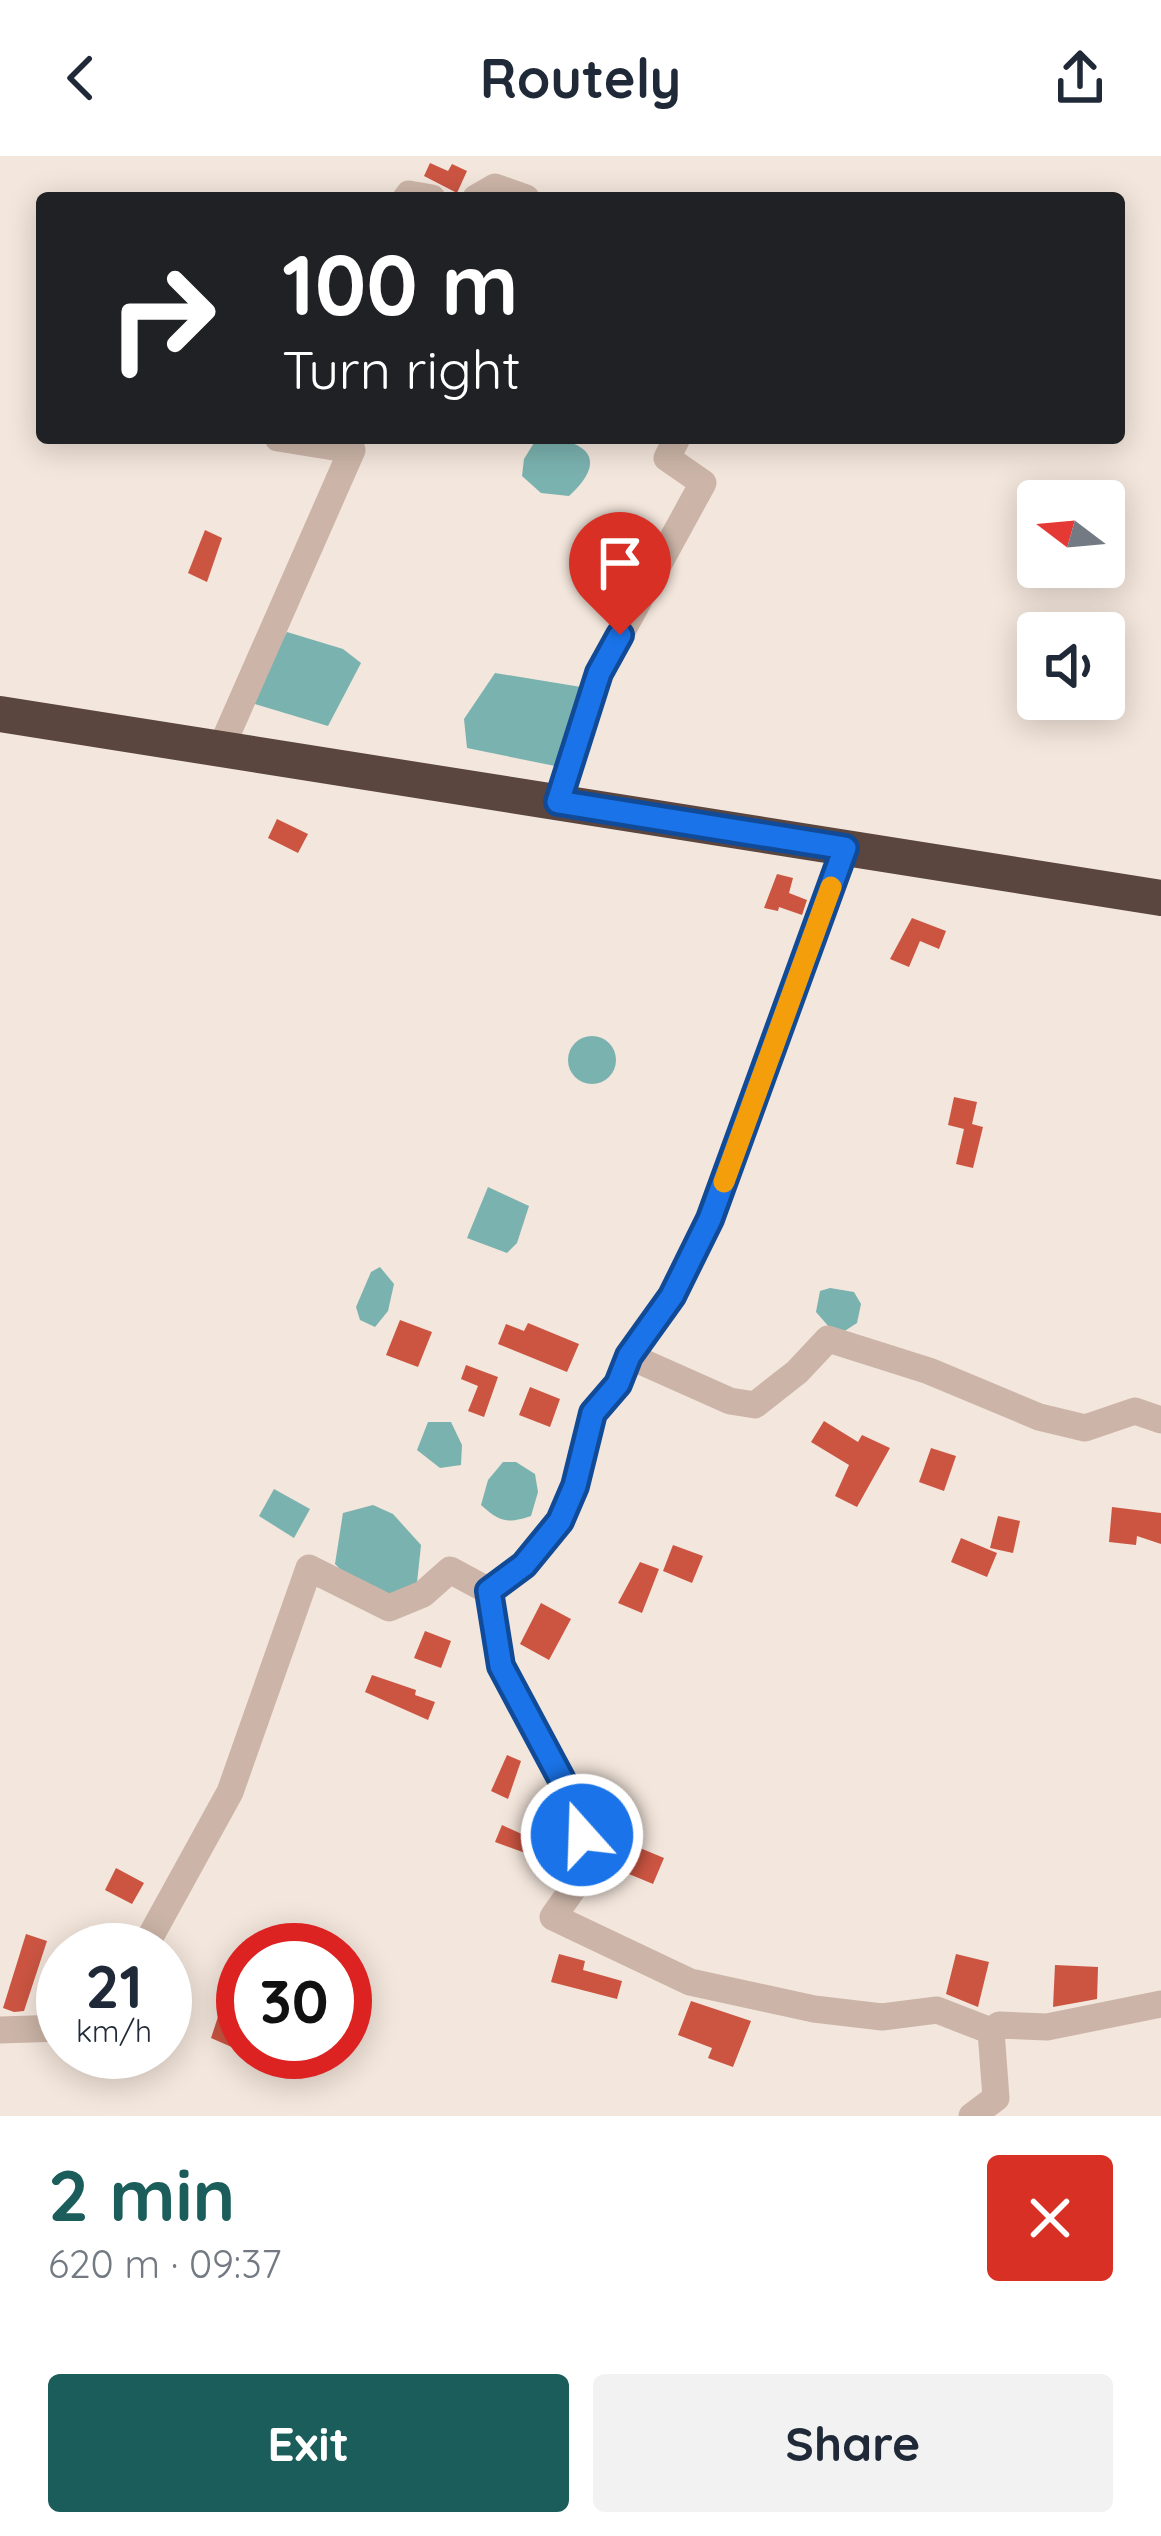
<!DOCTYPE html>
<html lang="en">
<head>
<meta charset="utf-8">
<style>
  body { margin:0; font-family:Quicksand,sans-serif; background:#f2f2f3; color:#1f2937; height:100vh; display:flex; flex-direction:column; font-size:45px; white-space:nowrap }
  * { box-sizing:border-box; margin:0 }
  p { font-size:39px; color:#747a83 }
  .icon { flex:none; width:66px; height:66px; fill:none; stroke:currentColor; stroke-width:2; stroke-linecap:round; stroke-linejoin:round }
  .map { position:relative; height:1960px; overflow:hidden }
  .drawer { display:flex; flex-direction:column; background:#fff; flex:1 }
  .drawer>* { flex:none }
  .banner { position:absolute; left:36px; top:36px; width:1089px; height:252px; border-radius:12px; box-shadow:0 6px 30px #0003; background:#202124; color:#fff; overflow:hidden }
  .needle { width:78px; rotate:286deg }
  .tools { position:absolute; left:1017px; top:324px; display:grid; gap:24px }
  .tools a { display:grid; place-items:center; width:108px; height:108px; border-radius:12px; background:#fff; box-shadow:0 6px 30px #0003; font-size:60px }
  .speed { position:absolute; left:36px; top:1767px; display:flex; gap:24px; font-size:60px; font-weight:700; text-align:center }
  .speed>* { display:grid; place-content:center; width:156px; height:156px; border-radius:50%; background:#fff; box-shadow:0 6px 30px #0003; line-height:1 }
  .speed small { font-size:30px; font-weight:400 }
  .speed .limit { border:18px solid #d22; background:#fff; color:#111 }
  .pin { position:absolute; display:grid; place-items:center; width:102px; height:102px; color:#fff; margin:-123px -51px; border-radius:50% 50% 50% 0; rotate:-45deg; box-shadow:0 0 12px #0007 }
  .pin .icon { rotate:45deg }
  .me { position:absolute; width:132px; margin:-66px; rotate:340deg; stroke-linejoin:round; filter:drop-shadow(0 0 9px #0008) }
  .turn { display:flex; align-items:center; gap:42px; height:252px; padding:0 48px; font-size:54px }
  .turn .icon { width:156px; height:156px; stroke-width:2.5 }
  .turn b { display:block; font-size:84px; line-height:102px }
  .round { display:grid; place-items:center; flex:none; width:126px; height:126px; border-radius:12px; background:#f2f2f3 }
  .headline { display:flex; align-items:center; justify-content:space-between; height:204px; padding:0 48px }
  h1 { font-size:72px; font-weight:800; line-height:90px; color:#1b5d5a }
  .primary-button { display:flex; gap:24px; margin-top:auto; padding:24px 48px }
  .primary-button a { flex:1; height:138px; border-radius:12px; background:#1b5d5a; color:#fff; font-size:48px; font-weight:800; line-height:138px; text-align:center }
  .primary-button a+a { background:#f2f2f3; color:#1f2937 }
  header { display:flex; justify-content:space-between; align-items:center; height:156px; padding:0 48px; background:#fff; font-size:54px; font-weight:800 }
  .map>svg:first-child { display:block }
  .water { fill:#7ab2af }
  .building { fill:#cc5542 }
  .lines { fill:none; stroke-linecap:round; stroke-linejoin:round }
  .minor { stroke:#ccb5a8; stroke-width:27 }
  .highway { stroke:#5a453f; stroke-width:36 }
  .route-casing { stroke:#114b97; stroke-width:30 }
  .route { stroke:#1a73e8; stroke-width:21 }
  .slow { stroke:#f59e0b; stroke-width:21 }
</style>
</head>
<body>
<header><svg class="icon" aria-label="back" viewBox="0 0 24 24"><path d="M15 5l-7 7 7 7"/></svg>Routely<svg class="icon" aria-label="share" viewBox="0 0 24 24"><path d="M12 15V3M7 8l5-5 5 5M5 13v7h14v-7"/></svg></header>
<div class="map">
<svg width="1161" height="1960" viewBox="0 0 1161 1960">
  <rect width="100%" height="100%" fill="#f3e6dc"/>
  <g class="water">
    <path d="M537 282C581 282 613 300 569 340L541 337 522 320 524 303Z"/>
    <polygon points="287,476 343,493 361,507 328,570 248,546"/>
    <polygon points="495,517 581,531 555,610 467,592 464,563"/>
    <circle cx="592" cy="904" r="24"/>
    <polygon points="488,1031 529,1050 517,1087 507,1097 467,1082"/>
    <polygon points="380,1111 394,1128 388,1155 375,1171 360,1164 356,1151 371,1116"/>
    <polygon points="830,1132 854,1136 861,1148 857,1167 843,1176 830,1172 816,1156 820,1135"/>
    <polygon points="428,1266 451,1266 462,1289 461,1309 440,1312 417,1294"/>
    <path d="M503 1306H516L535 1318 538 1336 531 1360C507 1368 500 1366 481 1349L488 1324Z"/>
    <polygon points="274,1333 310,1353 294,1382 259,1360"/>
    <polygon points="373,1349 393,1358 421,1389 417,1427 392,1440 346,1419 335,1408 343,1357"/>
  </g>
  <g class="building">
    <polygon points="430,7 448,15 452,8 467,15 457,37 424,20"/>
    <polygon points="205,374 222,382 207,426 188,417"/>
    <polygon points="277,663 308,678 298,697 268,682"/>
    <polygon points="777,718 793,722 789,737 807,744 802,759 779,751 778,755 764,752"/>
    <polygon points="912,762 946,775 939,793 920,785 909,811 890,803"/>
    <polygon points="954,941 977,946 972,968 983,971 973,1012 956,1008 964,973 948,969"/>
    <polygon points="400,1164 432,1176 418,1211 386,1199"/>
    <polygon points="528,1167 579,1188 567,1216 498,1188 506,1168 524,1175"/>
    <polygon points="466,1209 498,1221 484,1261 468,1255 478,1230 461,1223"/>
    <polygon points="530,1231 560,1243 550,1271 519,1259"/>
    <polygon points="824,1265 858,1286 862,1279 890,1292 857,1351 835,1340 849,1309 811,1286"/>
    <polygon points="931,1292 956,1300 944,1335 919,1326"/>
    <polygon points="1112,1351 1161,1357 1161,1388 1137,1380 1136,1389 1109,1386"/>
    <polygon points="998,1360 1020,1365 1013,1397 990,1392"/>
    <polygon points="961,1382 997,1397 987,1421 951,1406"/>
    <polygon points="673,1389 703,1400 692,1427 663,1415"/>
    <polygon points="640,1406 659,1413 642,1457 618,1447"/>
    <polygon points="541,1447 571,1463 549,1504 520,1488"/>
    <polygon points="425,1475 451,1485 441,1512 414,1502"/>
    <polygon points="372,1519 416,1534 415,1539 435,1546 428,1564 365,1536"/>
    <polygon points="507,1599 521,1605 508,1643 491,1635"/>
    <polygon points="502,1669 548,1690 542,1703 495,1686"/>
    <polygon points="640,1692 664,1702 653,1728 629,1718"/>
    <polygon points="116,1712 144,1727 132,1748 105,1734"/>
    <polygon points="26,1778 47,1785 24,1855 14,1856 3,1852"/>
    <polygon points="243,1785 243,1896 211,1882"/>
    <polygon points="559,1798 585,1805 583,1814 622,1825 617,1843 551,1826"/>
    <polygon points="956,1798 989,1806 978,1851 946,1838"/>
    <polygon points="1055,1809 1098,1811 1097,1843 1053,1851"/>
    <polygon points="691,1845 751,1865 733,1911 708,1902 712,1892 678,1879"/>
  </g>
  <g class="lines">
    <g class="minor">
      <polyline points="406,42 409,38 432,42"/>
      <polyline points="476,42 495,31 526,42"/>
      <polyline points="221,592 352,294 278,282"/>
      <polyline points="558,646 599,517 703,327 667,302 677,282"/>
      <polyline points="629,1200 730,1245 755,1249 797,1216 828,1183 929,1215 1039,1261 1085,1272 1135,1255 1161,1264"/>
      <polyline points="489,1435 501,1510 578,1654 586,1703 577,1727 553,1761 690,1826 814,1853 882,1861 937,1854 991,1875"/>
      <polyline points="143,1794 230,1636 309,1412 389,1452 423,1438 450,1414 489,1435 524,1409 559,1365 575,1330 593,1257 618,1228 629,1200 672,1140 711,1063 845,692"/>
      <polyline points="0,1874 63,1872"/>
      <polyline points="972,1960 996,1942 991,1875 999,1869 1047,1871 1161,1848"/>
    </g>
    <polyline class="highway" points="0,558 1161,742"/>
  </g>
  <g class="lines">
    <defs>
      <polyline id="route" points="582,1679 578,1654 501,1510 489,1435 524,1409 560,1365 575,1330 593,1257 618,1228 629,1200 672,1140 710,1063 845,692 558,646 599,517 620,479"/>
    </defs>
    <use href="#route" class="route-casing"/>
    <use href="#route" class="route"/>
    <polyline class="slow" points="724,1026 831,731"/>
  </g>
</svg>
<div class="tools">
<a><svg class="needle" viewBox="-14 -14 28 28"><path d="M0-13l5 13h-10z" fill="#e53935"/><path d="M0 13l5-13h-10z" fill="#747a83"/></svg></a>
<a><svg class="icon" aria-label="sound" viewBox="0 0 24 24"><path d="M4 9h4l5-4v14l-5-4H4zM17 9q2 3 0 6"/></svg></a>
</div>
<div class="speed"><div>21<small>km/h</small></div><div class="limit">30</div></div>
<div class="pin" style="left:620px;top:479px;background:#d93025"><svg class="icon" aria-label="arrive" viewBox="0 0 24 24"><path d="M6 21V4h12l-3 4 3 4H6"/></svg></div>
<svg class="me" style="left:582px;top:1679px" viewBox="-20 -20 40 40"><circle r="17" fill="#1a73e8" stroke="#fff" stroke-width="3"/><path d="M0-11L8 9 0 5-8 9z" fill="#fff"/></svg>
<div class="banner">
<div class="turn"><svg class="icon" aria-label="right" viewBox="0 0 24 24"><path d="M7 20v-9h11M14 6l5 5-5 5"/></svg><div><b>100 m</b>Turn right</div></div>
</div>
</div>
<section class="drawer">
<div class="headline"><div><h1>2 min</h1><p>620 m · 09:37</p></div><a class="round" style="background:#d93025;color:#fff"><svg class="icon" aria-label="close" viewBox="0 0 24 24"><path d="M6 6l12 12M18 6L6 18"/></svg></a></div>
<div class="primary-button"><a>Exit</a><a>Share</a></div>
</section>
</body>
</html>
